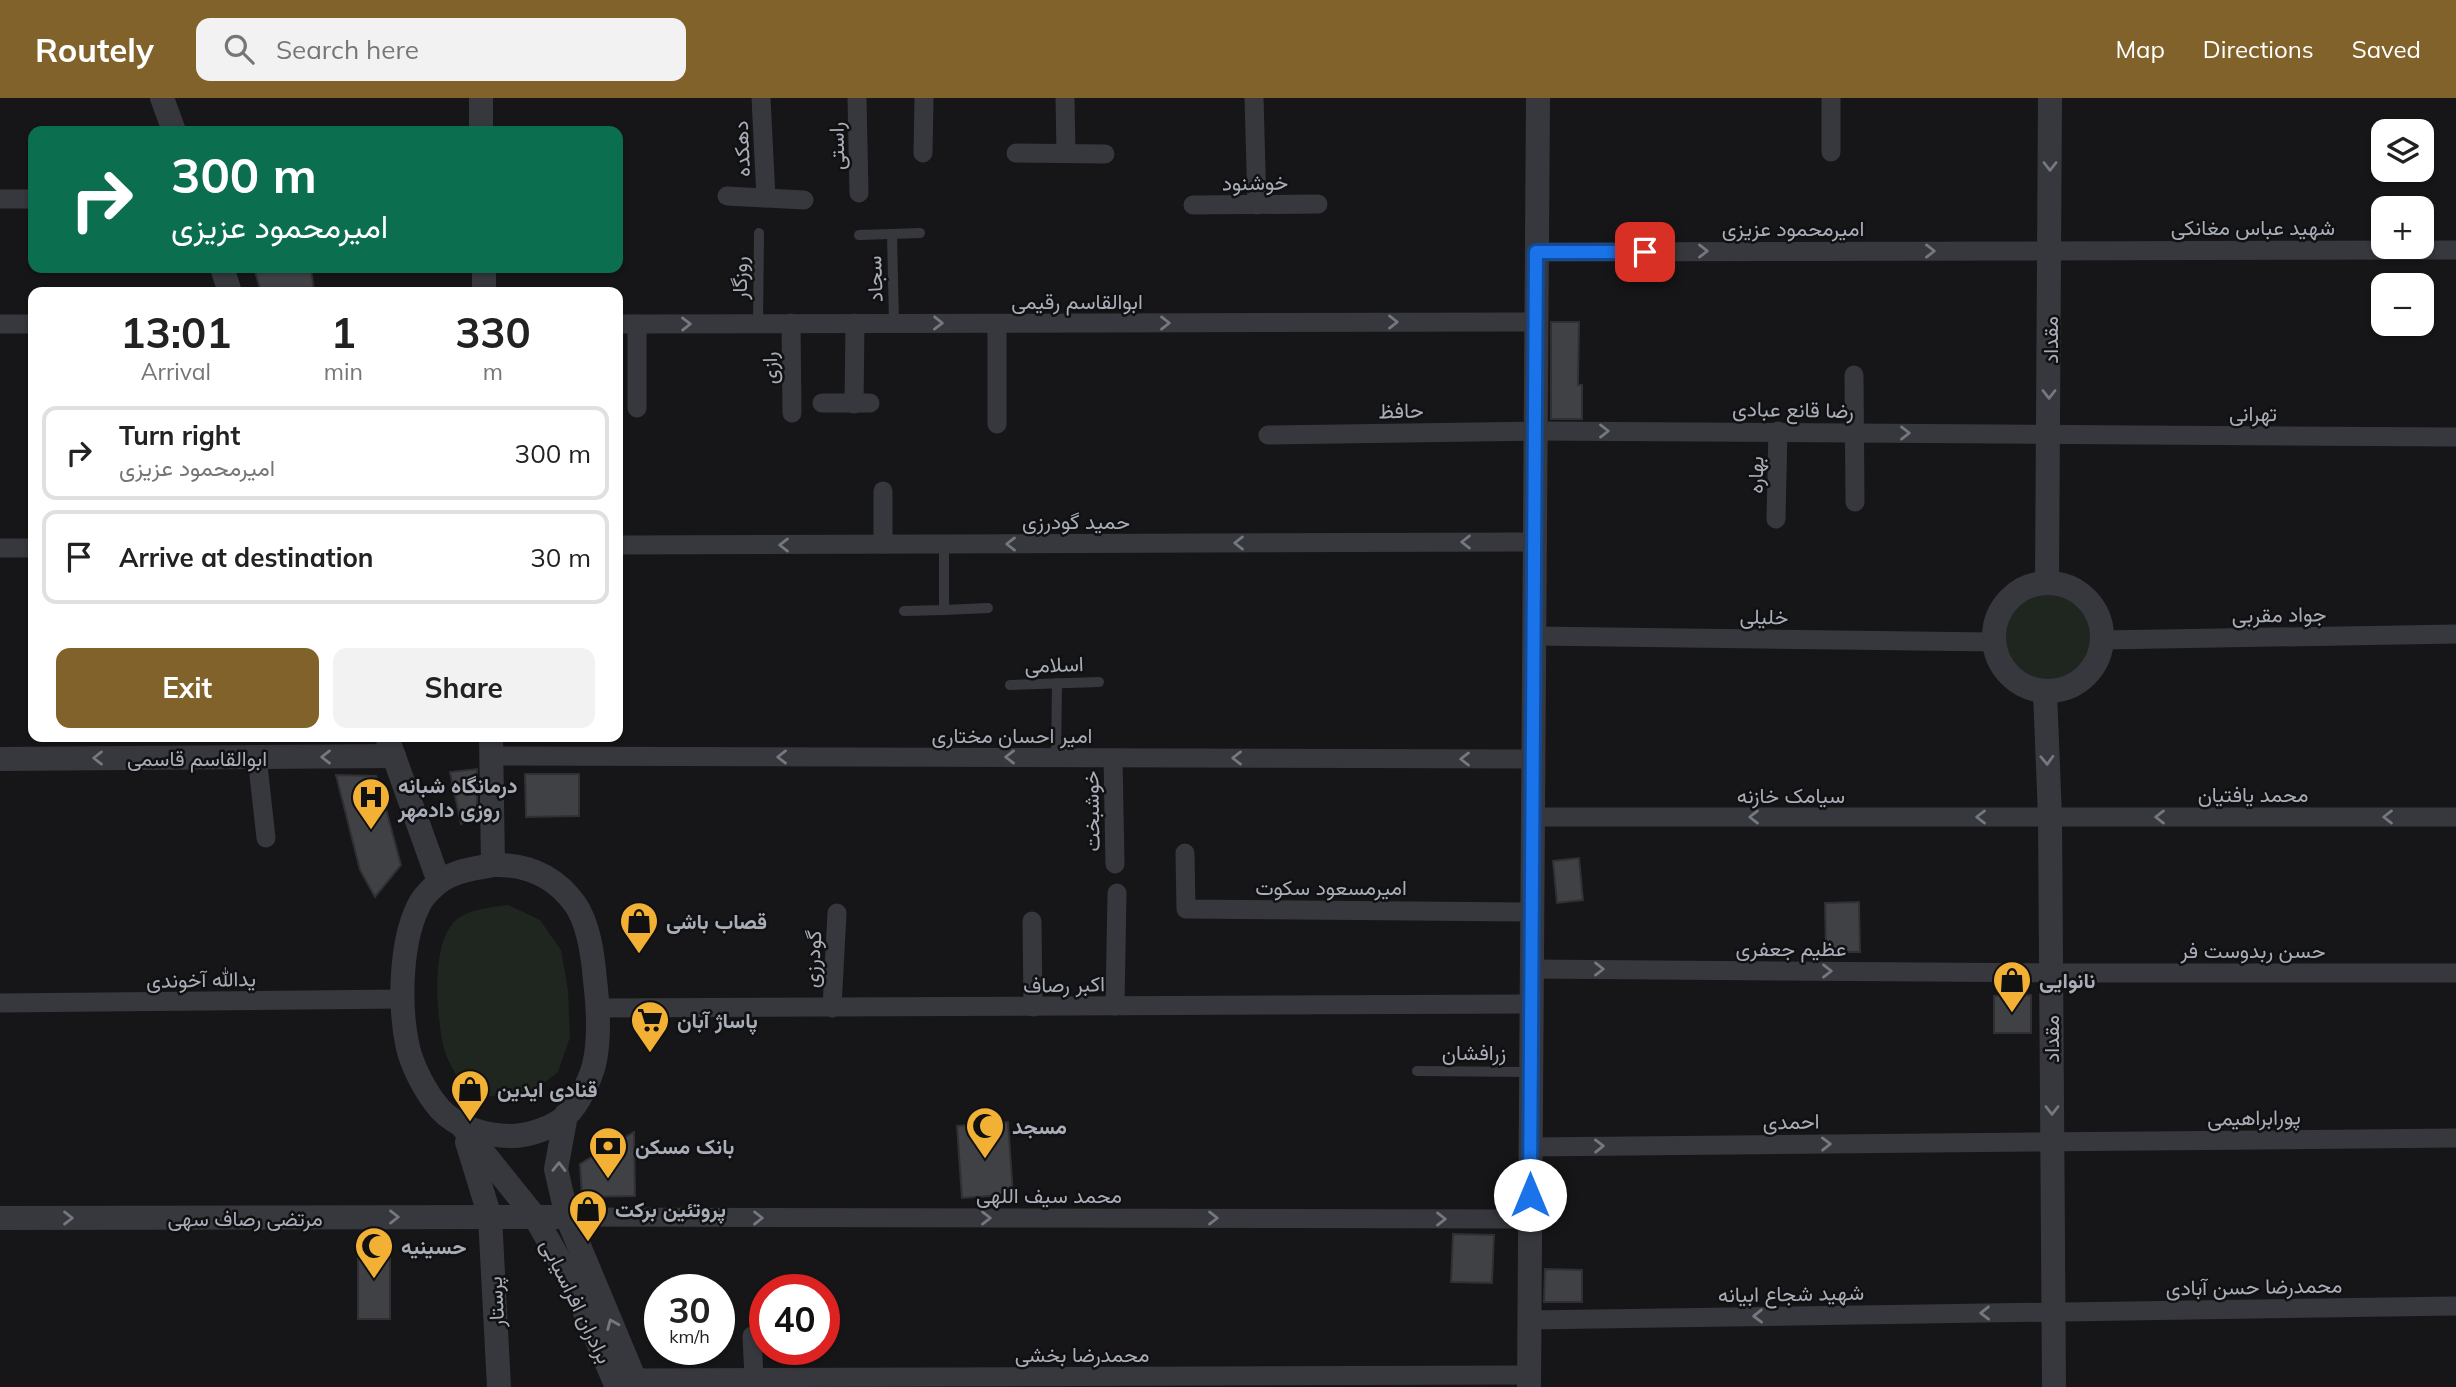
<!DOCTYPE html>
<html lang="en">
<head>
<meta charset="utf-8">
<style>
  body { margin:0; font-family:Mulish,Vazirmatn,sans-serif; background:#f2f2f2; color:#222; height:100vh; display:flex; flex-direction:column; font-size:26px; white-space:nowrap }
  * { box-sizing:border-box; margin:0 }
  p { font-size:23px; color:#767676 }
  .icon { flex:none; width:38px; height:38px; fill:none; stroke:currentColor; stroke-width:2; stroke-linecap:round; stroke-linejoin:round }
  .map { position:relative; flex:1; overflow:hidden }
  .panel { position:absolute; left:28px; top:189px; width:595px; height:455px; display:flex; flex-direction:column; background:#fff; border-radius:14px; box-shadow:0 2px 5px #0004 }
  .panel>* { flex:none }
  .hud { position:absolute; left:28px; top:28px; width:595px; height:147px; border-radius:14px; box-shadow:0 2px 5px #0004; background:#0b6e4f; color:#fff; overflow:hidden }
  .tools { position:absolute; left:2371px; top:21px; display:grid; gap:14px }
  .tools a { display:grid; place-items:center; width:63px; height:63px; border-radius:14px; background:#fff; box-shadow:0 2px 5px #0004; font-size:35px }
  .speed { position:absolute; left:644px; top:1176px; display:flex; gap:14px; font-size:35px; font-weight:700; text-align:center }
  .speed>* { display:grid; place-content:center; width:91px; height:91px; border-radius:50%; background:#fff; box-shadow:0 2px 5px #0004; line-height:1 }
  .speed small { font-size:18px; font-weight:400 }
  .speed .limit { border:10px solid #d22; background:#fff; color:#111 }
  .pin { position:absolute; display:grid; place-items:center; width:60px; height:60px; color:#fff; margin:-30px; border-radius:14px; box-shadow:0 4px 10px #0006 }
  .me { position:absolute; width:77px; margin:-38px; rotate:0deg; stroke-linejoin:round; filter:drop-shadow(0 0 5px #0008) }
  .turn { display:flex; align-items:center; gap:24px; height:147px; padding:0 28px; font-size:32px }
  .turn .icon { width:91px; height:91px; stroke-width:2.5 }
  .turn b { display:block; font-size:49px; line-height:60px }
  .eta { display:flex; justify-content:space-evenly; align-items:center; height:119px; text-align:center }
  .eta b { font-size:42px; font-weight:700; line-height:49px }
  .primary-button { display:flex; gap:14px; margin-top:auto; padding:14px 28px }
  .primary-button a { flex:1; height:80px; border-radius:14px; background:#80622a; color:#fff; font-size:28px; font-weight:700; line-height:80px; text-align:center }
  .primary-button a+a { background:#f2f2f2; color:#222 }
  ul { padding:0; list-style:none }
  li { display:flex; align-items:center; gap:21px; height:94px; margin:0 14px 10px; padding:0 14px; border:4px solid #e0e0e0; border-radius:14px }
  li div { flex:1 }
  li b { display:block; font-size:26px }
  li em { font-style:normal }
  header { display:flex; align-items:center; gap:42px; box-sizing:border-box; height:98px; padding:0 35px; background:#80622a; color:#fff }
  header strong { font-size:33px }
  nav { display:flex; gap:38px; margin-inline-start:auto; font-size:24px }
  .search { width:490px; height:63px; background:#f2f2f2; display:flex; align-items:center; gap:18px; box-sizing:border-box; padding:0 24px; border-radius:14px; color:#767676; font-size:26px }
  .map>svg:first-child { display:block }
  .green { fill:#1e261f }
  .building { fill:#404145; stroke:#303034; stroke-width:2 }
  .lines { fill:none; stroke-linecap:round; stroke-linejoin:round }
  .service { stroke:#37383d; stroke-width:10 }
  .minor { stroke:#37383d; stroke-width:19 }
  .tertiary { stroke:#37383d; stroke-width:24 }
  .oneway { stroke:#757881 }
  .route-casing { stroke:#114b97; stroke-width:18 }
  .route { stroke:#1a73e8; stroke-width:12 }
  .labels { text-anchor:middle; dominant-baseline:central; stroke-width:5; stroke-linejoin:round; paint-order:stroke }
  .street-label { font-size:21px; fill:#a8adb8; stroke:#111113 }
  .poi-label { font-size:21px; font-weight:bold; fill:#a8adb8; stroke:#111113; text-anchor:start }
</style>
</head>
<body>
<header>
<strong>Routely</strong>
<div class="search"><svg class="icon" aria-label="search" viewBox="0 0 24 24"><circle cx="10" cy="10" r="6"/><path d="M15 15l6 6"/></svg>Search here</div>
<nav><a>Map</a><a>Directions</a><a>Saved</a></nav>
</header>
<div class="map">
<svg width="2456" height="1289" viewBox="0 0 2456 1289">
  <rect width="100%" height="100%" fill="#161618"/>
  <g class="green">
    <circle cx="2048" cy="539" r="46"/>
    <path d="M508 807 540 822 561 852 568 892 570 939 558 974 530 996 491 998 460 985C455 974 447 962 444 951 437 920 431 857 450 829 462 811 488 810 508 807Z"/>
  </g>
  <g class="building">
    <polygon points="254,170 311,170 314,194 261,194"/>
    <polygon points="1551,224 1579,224 1578,287 1582,287 1582,321 1551,321"/>
    <polygon points="477,671 477,717 461,726 450,674"/>
    <polygon points="525,676 579,676 579,718 526,719"/>
    <polygon points="336,677 376,678 383,700 401,767 375,799 360,772"/>
    <polygon points="1579,760 1583,802 1557,805 1553,763"/>
    <polygon points="1859,804 1860,854 1826,854 1825,805"/>
    <polygon points="2031,897 2031,935 1994,935 1994,898"/>
    <polygon points="1008,1024 1013,1096 962,1100 957,1028"/>
    <polygon points="634,1034 635,1098 582,1099 580,1066"/>
    <polygon points="1453,1136 1494,1137 1492,1185 1451,1184"/>
    <rect x="358" y="1143" width="32" height="78"/>
    <polygon points="1545,1171 1582,1172 1582,1204 1544,1204"/>
  </g>
  <g class="lines">
    <g class="service">
      <polyline points="892,136 894,225"/>
      <polyline points="859,137 920,135"/>
      <polyline points="758,225 759,135"/>
      <polyline points="944,446 944,512 988,510"/>
      <polyline points="904,513 944,512"/>
      <polyline points="1010,587 1099,584"/>
      <polyline points="1056,660 1057,585"/>
      <polyline points="1417,973 1530,974"/>
    </g>
    <g class="minor">
      <polyline points="761,0 766,100"/>
      <polyline points="857,0 859,95"/>
      <polyline points="1065,0 1066,55"/>
      <polyline points="1254,0 1257,107"/>
      <polyline points="1831,0 1831,54"/>
      <polyline points="923,55 924,0"/>
      <polyline points="1016,55 1105,56"/>
      <polyline points="727,98 804,102"/>
      <polyline points="0,101 33,101"/>
      <polyline points="1193,107 1318,106"/>
      <polyline points="1537,154 2456,152"/>
      <polyline points="791,225 792,315"/>
      <polyline points="0,226 33,226"/>
      <polyline points="618,226 1536,224"/>
      <polyline points="1854,277 1855,404"/>
      <polyline points="822,305 870,305"/>
      <polyline points="854,306 855,225"/>
      <polyline points="637,310 637,226"/>
      <polyline points="997,326 997,226"/>
      <polyline points="1268,337 1535,333 2456,339"/>
      <polyline points="883,393 883,446"/>
      <polyline points="1776,421 1778,333"/>
      <polyline points="618,447 1534,444"/>
      <polyline points="0,450 33,450"/>
      <polyline points="1534,538 1994,544"/>
      <polyline points="2103,542 2456,536"/>
      <polyline points="491,658 1533,661"/>
      <polyline points="257,659 266,740"/>
      <polyline points="1113,660 1115,766"/>
      <polyline points="1532,719 2456,719"/>
      <polyline points="1185,755 1186,811 1532,814"/>
      <polyline points="1032,823 1033,909"/>
      <polyline points="1531,871 2051,875 2456,875"/>
      <polyline points="0,905 403,901"/>
      <polyline points="1115,908 1117,795"/>
      <polyline points="598,910 1531,906"/>
      <polyline points="832,910 837,815"/>
      <polyline points="1530,1049 2456,1040"/>
      <polyline points="567,1119 1530,1121"/>
      <polyline points="1529,1222 2456,1208"/>
      <polyline points="752,1238 754,1280"/>
      <polyline points="635,1280 1529,1277"/>
    </g>
    <g class="tertiary">
      <polyline points="162,0 174,33"/>
      <polyline points="481,0 481,33"/>
      <polyline points="222,170 230,194"/>
      <polyline points="484,170 484,194"/>
      <circle cx="2048" cy="539" r="54"/>
      <polyline points="2047,485 2050,0"/>
      <polyline points="2045,594 2050,719 2054,1289"/>
      <polyline points="387,639 439,784"/>
      <polyline points="491,639 493,767"/>
      <polyline points="0,661 394,658"/>
      <path d="M493 767C527 766 555 778 575 806 589 826 593 858 595 882 598 907 600 942 594 967 590 982 578 1007 566 1018 554 1029 529 1038 512 1038 487 1038 457 1030 440 1011 426 995 413 970 408 950 399 910 400 846 418 809 421 801 431 791 438 785 453 773 475 770 493 767Z"/>
      <polyline points="566,1017 556,1071 567,1119 638,1289"/>
      <polyline points="461,1027 535,1119 572,1184 617,1289"/>
      <polyline points="467,1044 490,1119 499,1289"/>
      <polyline points="0,1120 567,1119"/>
      <polyline points="1529,1289 1538,0"/>
    </g>
  </g>
  <defs><path id="oneway-chevron" d="M-2-3.5L2.5 0L-2 3.5" fill="none" stroke-width="1.6" stroke-linecap="round" stroke-linejoin="round" transform="scale(1.75)"/></defs>
  <g class="oneway">
    <use href="#oneway-chevron" transform="translate(2050 68) rotate(90)"/>
    <use href="#oneway-chevron" transform="translate(1703 153)"/>
    <use href="#oneway-chevron" transform="translate(1930 153)"/>
    <use href="#oneway-chevron" transform="translate(1393 224)"/>
    <use href="#oneway-chevron" transform="translate(938 225) rotate(1)"/>
    <use href="#oneway-chevron" transform="translate(1165 225)"/>
    <use href="#oneway-chevron" transform="translate(686 226) rotate(-1)"/>
    <use href="#oneway-chevron" transform="translate(2049 296) rotate(90)"/>
    <use href="#oneway-chevron" transform="translate(1604 333)"/>
    <use href="#oneway-chevron" transform="translate(1905 335)"/>
    <use href="#oneway-chevron" transform="translate(1466 444) rotate(180)"/>
    <use href="#oneway-chevron" transform="translate(1239 445) rotate(180)"/>
    <use href="#oneway-chevron" transform="translate(1011 446) rotate(180)"/>
    <use href="#oneway-chevron" transform="translate(784 447) rotate(180)"/>
    <use href="#oneway-chevron" transform="translate(326 659) rotate(180)"/>
    <use href="#oneway-chevron" transform="translate(782 659) rotate(-180)"/>
    <use href="#oneway-chevron" transform="translate(1010 659) rotate(-180)"/>
    <use href="#oneway-chevron" transform="translate(98 660) rotate(180)"/>
    <use href="#oneway-chevron" transform="translate(1237 660) rotate(-180)"/>
    <use href="#oneway-chevron" transform="translate(1465 661) rotate(-180)"/>
    <use href="#oneway-chevron" transform="translate(2047 662) rotate(88)"/>
    <use href="#oneway-chevron" transform="translate(1754 719) rotate(-180)"/>
    <use href="#oneway-chevron" transform="translate(1981 719) rotate(-180)"/>
    <use href="#oneway-chevron" transform="translate(2160 719) rotate(180)"/>
    <use href="#oneway-chevron" transform="translate(2388 719) rotate(180)"/>
    <use href="#oneway-chevron" transform="translate(1599 871)"/>
    <use href="#oneway-chevron" transform="translate(1827 873)"/>
    <use href="#oneway-chevron" transform="translate(2052 1012) rotate(90)"/>
    <use href="#oneway-chevron" transform="translate(1826 1046) rotate(-1)"/>
    <use href="#oneway-chevron" transform="translate(1599 1048) rotate(-1)"/>
    <use href="#oneway-chevron" transform="translate(559 1069) rotate(-89)"/>
    <use href="#oneway-chevron" transform="translate(394 1119)"/>
    <use href="#oneway-chevron" transform="translate(68 1120)"/>
    <use href="#oneway-chevron" transform="translate(758 1120)"/>
    <use href="#oneway-chevron" transform="translate(986 1120)"/>
    <use href="#oneway-chevron" transform="translate(1213 1120)"/>
    <use href="#oneway-chevron" transform="translate(1441 1121)"/>
    <use href="#oneway-chevron" transform="translate(1985 1215) rotate(179)"/>
    <use href="#oneway-chevron" transform="translate(1758 1218) rotate(179)"/>
    <use href="#oneway-chevron" transform="translate(612 1226) rotate(-113)"/>
  </g>
  <g class="lines">
    <defs>
      <polyline id="route" points="1530,1097 1536,154 1645,154"/>
    </defs>
    <use href="#route" class="route-casing"/>
    <use href="#route" class="route"/>
  </g>
  <defs>
    <symbol id="hospital-pin" viewBox="-11 -11 22 30"><path d="M0 17L-7.5 6A9.5 9.5 0 1 1 7.5 6Z" fill="#f2b134" stroke="#111113"/><path d="M-5-5h3v3.5h4V-5h3V5h-3V1.5h-4V5h-3Z" fill="#111"/></symbol>
    <symbol id="shop-pin" viewBox="-11 -11 22 30"><path d="M0 17L-7.5 6A9.5 9.5 0 1 1 7.5 6Z" fill="#f2b134" stroke="#111113"/><path d="M-5-2.5h2.3a2.7 3.5 0 0 1 5.4 0H5L5.5 6h-11ZM-1.5-2.5h3a1.5 2.3 0 0 0-3 0Z" fill="#111"/></symbol>
    <symbol id="supermarket-pin" viewBox="-11 -11 22 30"><path d="M0 17L-7.5 6A9.5 9.5 0 1 1 7.5 6Z" fill="#f2b134" stroke="#111113"/><path d="M-6-5.5h2.5l.6 2H6L4.5 2H-2.5L-4.4-4H-6ZM-1.5 3.2a1.3 1.3 0 1 0 .1 0ZM3 3.2a1.3 1.3 0 1 0 .1 0Z" fill="#111"/></symbol>
    <symbol id="mosque-pin" viewBox="-11 -11 22 30"><path d="M0 17L-7.5 6A9.5 9.5 0 1 1 7.5 6Z" fill="#f2b134" stroke="#111113"/><path d="M3.5-4.9A6 6 0 1 0 3.5 4.9A5 5 0 1 1 3.5-4.9Z" fill="#111"/></symbol>
    <symbol id="bank-pin" viewBox="-11 -11 22 30"><path d="M0 17L-7.5 6A9.5 9.5 0 1 1 7.5 6Z" fill="#f2b134" stroke="#111113"/><path d="M-6-4H6V4H-6ZM0-2.3a2.3 2.3 0 1 0 0 4.6a2.3 2.3 0 1 0 0-4.6Z" fill="#111"/></symbol>
  </defs>
  <g fill-rule="evenodd">
    <use href="#hospital-pin" x="349" y="677" width="44" height="60"/>
    <use href="#shop-pin" x="617" y="801" width="44" height="60"/>
    <use href="#shop-pin" x="1990" y="860" width="44" height="60"/>
    <use href="#supermarket-pin" x="628" y="900" width="44" height="60"/>
    <use href="#shop-pin" x="448" y="969" width="44" height="60"/>
    <use href="#mosque-pin" x="963" y="1006" width="44" height="60"/>
    <use href="#bank-pin" x="586" y="1026" width="44" height="60"/>
    <use href="#shop-pin" x="566" y="1089" width="44" height="60"/>
    <use href="#mosque-pin" x="352" y="1126" width="44" height="60"/>
  </g>
  <g class="labels">
    <g class="street-label">
      <text transform="translate(836 48) rotate(-91)">راستی</text>
      <text transform="translate(741 51) rotate(-92)">دهکده</text>
      <text transform="translate(1255 84) rotate(-1)">خوشنود</text>
      <text x="2253" y="129">شهید عباس مغانکی</text>
      <text x="1793" y="130">امیرمحمود عزیزی</text>
      <text transform="translate(739 180) rotate(-90)">روزگار</text>
      <text transform="translate(874 181) rotate(-92)">سجاد</text>
      <text x="1077" y="203">ابوالقاسم رقیمی</text>
      <text transform="translate(2050 242) rotate(-90)">مقداد</text>
      <text transform="translate(769 270) rotate(-91)">رازی</text>
      <text transform="translate(1793 311) rotate(1)">رضا قانع عبادی</text>
      <text transform="translate(1401 312) rotate(-1)">حافظ</text>
      <text x="2253" y="315">تهرانی</text>
      <text transform="translate(1755 377) rotate(-89)">بهاره</text>
      <text x="1076" y="423">حمید گودرزی</text>
      <text transform="translate(2279 516) rotate(-1)">جواد مقربی</text>
      <text transform="translate(1764 518) rotate(1)">خلیلی</text>
      <text transform="translate(1054 566) rotate(-2)">اسلامی</text>
      <text x="1012" y="637">امیر احسان مختاری</text>
      <text x="197" y="660">ابوالقاسم قاسمی</text>
      <text x="2253" y="696">محمد یافتیان</text>
      <text x="1791" y="697">سیامک خازنه</text>
      <text transform="translate(1091 713) rotate(-91)">خوشبخت</text>
      <text x="1331" y="789">امیرمسعود سکوت</text>
      <text x="1791" y="850">عظیم جعفری</text>
      <text x="2253" y="852">حسن ربدوست فر</text>
      <text transform="translate(812 861) rotate(-87)">گودرزی</text>
      <text transform="translate(201 881) rotate(-1)">یدالله آخوندی</text>
      <text transform="translate(1064 886) rotate(-1)">اکبر رصاف</text>
      <text transform="translate(2051 941) rotate(-90)">مقداد</text>
      <text x="1474" y="954">زرافشان</text>
      <text transform="translate(2254 1019) rotate(-1)">پورابراهیمی</text>
      <text transform="translate(1791 1023) rotate(-1)">احمدی</text>
      <text x="1049" y="1097">محمد سیف اللهی</text>
      <text x="245" y="1120">مرتضی رصاف سهی</text>
      <text transform="translate(2254 1188) rotate(-1)">محمدرضا حسن آبادی</text>
      <text transform="translate(1791 1195) rotate(-1)">شهید شجاع ابیانه</text>
      <text transform="translate(577 1203) rotate(64)">برادران افراسیابی</text>
      <text transform="translate(495 1204) rotate(-93)">پرستار</text>
      <text x="1082" y="1256">محمدرضا بخشی</text>
    </g>
    <g class="poi-label">
      <text x="398" y="687">درمانگاه شبانه<tspan x="398" dy="24">روزی دادمهر</tspan></text>
      <text x="666" y="823">قصاب باشی</text>
      <text x="2039" y="882">نانوایی</text>
      <text x="677" y="922">پاساژ آبان</text>
      <text x="497" y="991">قنادی ایدین</text>
      <text x="1012" y="1028">مسجد</text>
      <text x="635" y="1048">بانک مسکن</text>
      <text x="615" y="1111">پروتئین برکت</text>
      <text x="401" y="1148">حسینیه</text>
    </g>
  </g>
</svg>
<div class="tools">
<a><svg class="icon" aria-label="layers" viewBox="0 0 24 24"><path d="M12 4l9 5-9 5-9-5zM3 14l9 5 9-5"/></svg></a>
<a>+</a>
<a>−</a>
</div>
<div class="speed"><div>30<small>km/h</small></div><div class="limit">40</div></div>
<div class="pin" style="left:1645px;top:154px;background:#d93025"><svg class="icon" aria-label="arrive" viewBox="0 0 24 24"><path d="M6 21V4h12l-3 4 3 4H6"/></svg></div>
<svg class="me" style="left:1530px;top:1097px" viewBox="-20 -20 40 40"><circle r="19" fill="#fff"/><path d="M0-13L10 11 0 6-10 11z" fill="#1a73e8"/></svg>
<div class="hud">
<div class="turn"><svg class="icon" aria-label="right" viewBox="0 0 24 24"><path d="M7 20v-9h11M14 6l5 5-5 5"/></svg><div><b>300 m</b>امیرمحمود عزیزی</div></div>
</div>
<section class="panel">
<div class="eta">
<div><b>13:01</b><p>Arrival</p></div>
<div><b>1</b><p>min</p></div>
<div><b>330</b><p>m</p></div>
</div>
<ul>
<li><svg class="icon" aria-label="right" viewBox="0 0 24 24"><path d="M7 20v-9h11M14 6l5 5-5 5"/></svg><div><b>Turn right</b><p>امیرمحمود عزیزی</p></div><em>300 m</em></li>
<li><svg class="icon" aria-label="arrive" viewBox="0 0 24 24"><path d="M6 21V4h12l-3 4 3 4H6"/></svg><div><b>Arrive at destination</b></div><em>30 m</em></li>
</ul>
<div class="primary-button"><a>Exit</a><a>Share</a></div>
</section>
</div>
</body>
</html>
